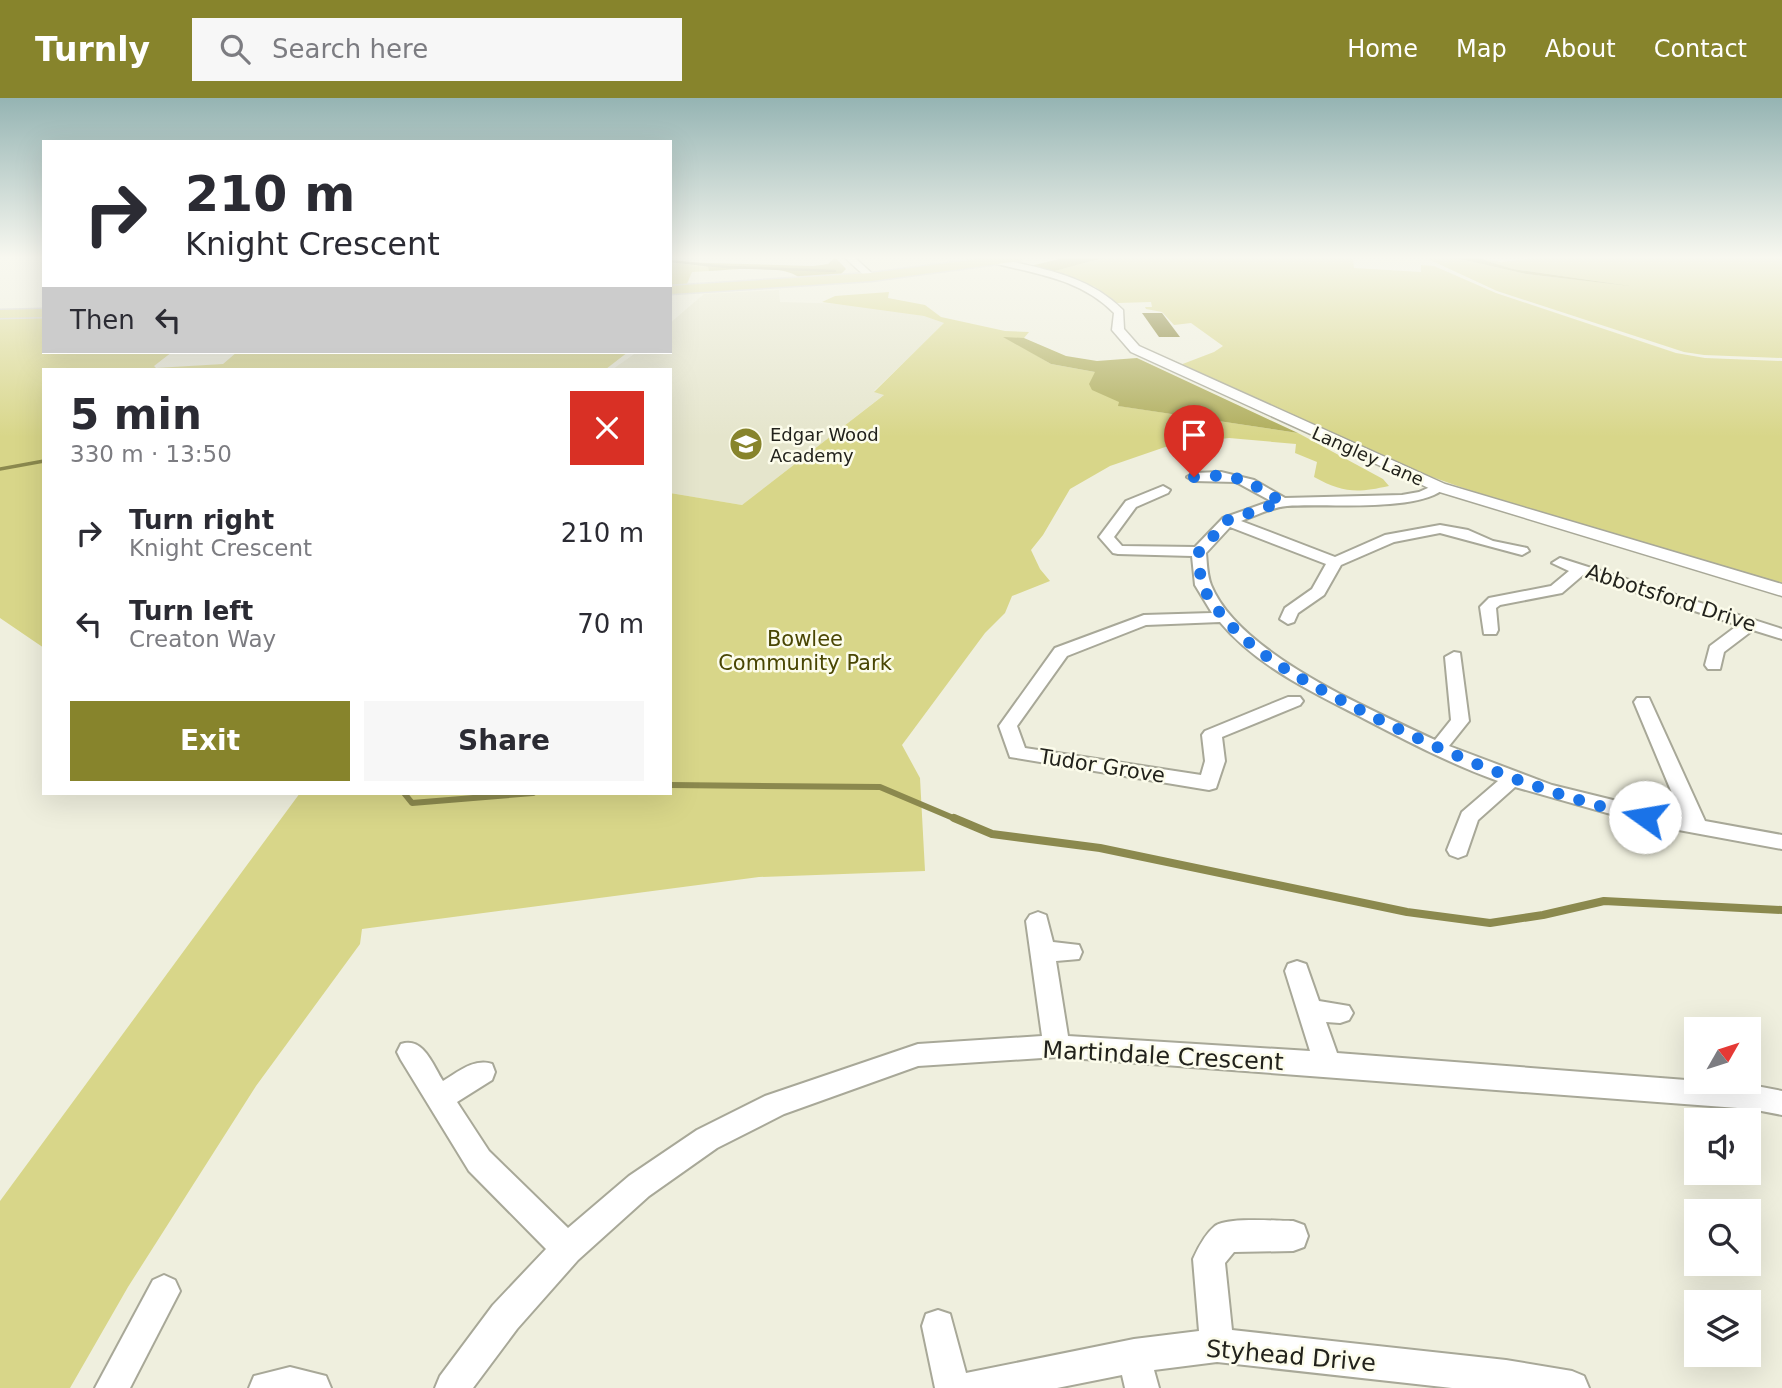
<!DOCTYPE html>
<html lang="en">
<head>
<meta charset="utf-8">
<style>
  body { margin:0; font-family:"DejaVu Sans",sans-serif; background:#f7f7f7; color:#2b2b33; height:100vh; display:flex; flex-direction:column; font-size:26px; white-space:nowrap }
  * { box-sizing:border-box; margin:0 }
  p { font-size:23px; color:#7c7c81 }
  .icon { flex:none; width:38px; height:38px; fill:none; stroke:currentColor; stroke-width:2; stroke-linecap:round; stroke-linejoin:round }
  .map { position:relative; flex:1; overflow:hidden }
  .panel { position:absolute; left:42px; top:270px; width:630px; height:427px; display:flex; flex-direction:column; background:#fff; border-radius:0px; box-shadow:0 7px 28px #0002 }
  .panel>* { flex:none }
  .guide { position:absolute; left:42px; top:42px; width:630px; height:214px; border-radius:0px; box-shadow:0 7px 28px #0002; background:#fff; color:#2b2b33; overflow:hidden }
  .needle { width:46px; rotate:51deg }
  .controls { position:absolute; left:1684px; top:919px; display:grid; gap:14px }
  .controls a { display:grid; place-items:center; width:77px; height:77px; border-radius:0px; background:#fff; box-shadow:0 7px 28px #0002; font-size:35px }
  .pin { position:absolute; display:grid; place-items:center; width:60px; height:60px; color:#fff; margin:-72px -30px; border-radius:50% 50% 50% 0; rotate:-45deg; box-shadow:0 0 7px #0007 }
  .pin .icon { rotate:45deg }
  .me { position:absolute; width:77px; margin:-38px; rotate:283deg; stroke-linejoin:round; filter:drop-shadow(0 0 5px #0008) }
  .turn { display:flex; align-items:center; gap:24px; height:147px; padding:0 28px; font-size:32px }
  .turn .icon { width:91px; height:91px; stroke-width:2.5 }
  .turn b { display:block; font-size:49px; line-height:60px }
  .then { display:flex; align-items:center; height:66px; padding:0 28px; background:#0003; gap:14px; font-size:26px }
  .round { display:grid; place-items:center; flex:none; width:74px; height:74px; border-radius:0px; background:#f7f7f7 }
  .summary { display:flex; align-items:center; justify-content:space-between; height:119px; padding:0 28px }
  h1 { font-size:42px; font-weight:800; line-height:52px }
  .button { display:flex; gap:14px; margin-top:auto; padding:14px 28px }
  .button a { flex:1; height:80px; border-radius:0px; background:#87842c; color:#fff; font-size:28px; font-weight:800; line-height:80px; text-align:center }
  .button a+a { background:#f7f7f7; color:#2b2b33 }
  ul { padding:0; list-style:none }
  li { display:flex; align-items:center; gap:21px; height:91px; padding:0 28px }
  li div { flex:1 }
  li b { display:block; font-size:26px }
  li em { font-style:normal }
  header { display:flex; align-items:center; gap:42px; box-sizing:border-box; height:98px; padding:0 35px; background:#87842c; color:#fff }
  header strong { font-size:33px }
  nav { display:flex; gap:38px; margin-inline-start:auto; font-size:24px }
  .search { width:490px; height:63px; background:#f7f7f7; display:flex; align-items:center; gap:18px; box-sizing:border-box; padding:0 24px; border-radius:0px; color:#7c7c81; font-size:26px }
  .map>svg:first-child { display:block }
  .built { fill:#e5e5cc }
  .green { fill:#d8d689 }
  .forest { fill:#afad5b }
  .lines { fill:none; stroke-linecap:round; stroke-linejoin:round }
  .stream-far3 { stroke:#8b894e; stroke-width:2.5 }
  .stream-far2 { stroke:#8b894e; stroke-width:3.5 }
  .stream-far1 { stroke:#8b894e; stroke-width:6 }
  .stream { stroke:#8b894e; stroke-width:8 }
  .building { fill:#7a7621 }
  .minor-casing { stroke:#a8a898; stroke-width:4 }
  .tertiary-casing { stroke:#a8a898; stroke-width:3 }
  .primary-casing { stroke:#d3d3d2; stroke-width:3 }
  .minor { fill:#fff; fill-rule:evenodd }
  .tertiary { fill:#fff; fill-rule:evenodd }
  .primary { fill:#dad897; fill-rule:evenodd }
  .route { stroke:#1a73e8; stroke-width:12; stroke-dasharray:0 21.6 }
  .labels { text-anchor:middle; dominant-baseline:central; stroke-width:5; stroke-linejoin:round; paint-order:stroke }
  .far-poi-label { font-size:18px; fill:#22221c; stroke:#fcfceb; text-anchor:start }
  .far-street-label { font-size:18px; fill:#22221c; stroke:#fcfceb }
  .street-label { font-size:21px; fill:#22221c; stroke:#fcfceb }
  .park-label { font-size:21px; fill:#494603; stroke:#fcfceb }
  .near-street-label { font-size:24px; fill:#22221c; stroke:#fcfceb }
</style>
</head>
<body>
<header>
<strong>Turnly</strong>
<div class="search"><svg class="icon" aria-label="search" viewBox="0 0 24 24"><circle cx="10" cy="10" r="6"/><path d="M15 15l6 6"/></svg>Search here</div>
<nav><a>Home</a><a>Map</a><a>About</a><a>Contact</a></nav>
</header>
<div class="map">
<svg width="1782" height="1290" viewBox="0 0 1782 1290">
  <rect width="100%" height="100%" fill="#efefde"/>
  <polygon class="built" points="779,192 780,204 850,206 924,218 945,225 874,293 885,296 742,407 670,395 670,271 613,271 637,254 670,254 670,225 704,196"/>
  <g class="green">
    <path d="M1107 159H1347L1353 161 1354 170 1421 174V167L1434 168 1496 195 1676 255 1705 260 1782 263V486C1665 451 1547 420 1432 379 1346 348 1263 305 1180 267L1214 254 1223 248 1191 225 1174 227 1162 214 1146 211 1145 209H1152L1151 204 1117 205 1095 189 1051 174Z"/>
    <polygon points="1451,159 1526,176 1623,187 1513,171 1475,159 1500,164 1550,159 1782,159 1782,260 1704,257 1684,254 1497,193 1428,161"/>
    <polygon points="670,164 708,169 709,173 692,174 686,188 670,188"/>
    <path d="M889 194 888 200 925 207 941 219 1005 233 1029 234 1024 240H1007L1051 266 1095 274 1120 304 1119 308 1298 335 1383 381 1389 388C1357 395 1343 395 1314 379L1317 364 1295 355 1296 346 1229 340 1171 347 1110 368 1070 391 1043 437 1031 452 1040 471 1050 483 1012 498 1005 515 985 535 902 647 920 680 925 773 759 779 362 831 360 846 256 988 128 1189 70 1290H0V1103L300 695H670V395L742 407 884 297 874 294 944 225 924 218 822 204 835 198Z"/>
    <polygon points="44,219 44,254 172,254 154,268 156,270 223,266 237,254 628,254 606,271 44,271 44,550 0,520 0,221"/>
  </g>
  <g class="forest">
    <path d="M835 159 846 171 841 176 800 180C781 165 732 172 709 173L708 169 676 164 813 168 828 166Z"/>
    <polygon points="1052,159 1107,159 1051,174 1026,169 1059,161"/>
    <polygon points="1451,159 1475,159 1513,171 1630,188 1526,176"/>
    <polygon points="1003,239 1024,240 1066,258 1097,263 1137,260 1298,335 1118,308 1119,304 1092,292 1089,286 1095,274 1051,266"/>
  </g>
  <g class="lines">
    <polyline class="stream-far3" points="670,163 727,169 835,173"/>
    <polyline class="stream-far2" points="0,371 44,363"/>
    <g class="stream-far1">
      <polyline points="670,687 880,689 958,722"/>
      <polyline points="404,695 412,705 533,695"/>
    </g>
    <polyline class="stream" points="954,720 992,736 1100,750 1407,814 1490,825 1543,817 1604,803 1782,812"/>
  </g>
  <polygon class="building" points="1142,215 1162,215 1180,239 1159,239"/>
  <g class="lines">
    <defs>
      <g id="minor">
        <path d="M1221 374 1254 382 1285 400 1402 397 1419 394 1439 385 1446 389C1420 415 1325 405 1287 408 1272 409 1255 418 1241 423L1335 459 1385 437 1440 427 1468 432 1493 443 1527 450 1529 453 1522 457 1440 435 1394 444 1341 467 1324 497 1298 515 1294 524 1288 526 1280 521 1285 510 1312 491 1326 466 1230 429 1206 455C1207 465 1207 477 1211 487 1239 556 1370 611 1435 642L1451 622 1445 559 1454 554 1460 555 1469 623 1449 648 1552 687 1682 719 1634 604 1637 600H1649L1705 723 1782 737V751L1646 726 1515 689 1478 722 1466 757 1458 760 1450 757 1447 752 1462 714 1498 683C1448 665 1403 641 1357 617 1308 592 1256 567 1220 524L1146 527 1067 558 1017 628 1025 650 1201 677 1205 663 1202 637 1205 633 1288 599H1300L1303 603 1300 607 1222 639 1225 663 1216 690 1209 692 1010 659 999 628 1055 550 1144 517 1212 515 1195 487 1192 458 1118 456 1113 455 1099 439 1126 403 1163 388 1170 392 1168 395 1136 409 1114 439 1122 448 1195 449 1223 420 1271 403 1236 384 1194 383 1187 379 1194 375Z"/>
        <polygon points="1560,460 1782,531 1782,541 1753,532 1724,554 1720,571 1708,571 1705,567 1710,548 1738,527 1583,477 1562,495 1500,507 1496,510 1498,532 1496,536 1484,536 1480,509 1489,500 1551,488 1569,473 1552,465"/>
        <path d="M1038 814 1046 817 1053 844 1079 847 1082 854 1079 861 1056 863 1068 938 1310 953 1285 873 1288 866 1297 863 1306 866 1319 903 1349 908 1353 915 1349 922 1340 925 1326 924 1337 955 1751 987 1782 993V1017L1751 1011 1057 959 918 968 784 1016 717 1050 649 1098 578 1162 517 1231 473 1290H435L440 1278 493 1207 546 1151 469 1073 401 962 397 954 401 946C423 938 433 967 443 983 458 974 474 960 492 966L495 974 492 982 457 1004 489 1053 568 1130 629 1078 697 1032 765 998 918 946 1042 938 1026 823 1030 817Z"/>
        <path d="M1293 1123 1304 1127 1308 1138 1304 1149 1293 1153 1234 1154 1225 1165 1232 1232 1506 1262 1572 1273 1584 1278 1589 1290H1452L1217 1264 1154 1272 1159 1290H1125L1122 1277 1057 1290H935L922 1228 926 1216 938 1212 950 1216 966 1275 1134 1241 1199 1233 1193 1161C1198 1150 1205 1136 1215 1128 1228 1119 1276 1123 1293 1123Z"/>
        <polygon points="164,1177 175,1182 180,1193 130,1290 95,1290 153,1182"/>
        <polygon points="290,1269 326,1278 331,1290 249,1290 254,1278"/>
      </g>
      <g id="tertiary">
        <polygon points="844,159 854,159 876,179 868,181"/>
        <path d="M996 160C1042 171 1088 177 1123 212L1124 231 1139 248 1445 386 1782 486V498L1433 392 1131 254 1112 232 1114 215C1081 181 1036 176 993 165V161Z"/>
      </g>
      <g id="primary">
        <polygon points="995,159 1026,159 1020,163 871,183 670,196 670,188 871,175"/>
        <polygon points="44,211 44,219 0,220 0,212"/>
      </g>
    </defs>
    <use href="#minor" class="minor-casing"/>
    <use href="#tertiary" class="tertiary-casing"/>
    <use href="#primary" class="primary-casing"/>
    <use href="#minor" class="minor"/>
    <use href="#tertiary" class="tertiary"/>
    <use href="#primary" class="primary"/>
  </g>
  <linearGradient id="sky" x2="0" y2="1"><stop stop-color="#95b4b3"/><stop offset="0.47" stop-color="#f8f8f0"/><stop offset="1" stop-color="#f8f8f0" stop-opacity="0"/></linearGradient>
  <rect width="1782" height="339" fill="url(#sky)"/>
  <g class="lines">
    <path class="route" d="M1194 379C1237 375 1245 381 1282 404L1228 422 1199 454C1200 466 1199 481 1204 491 1237 551 1304 583 1362 613 1452 659 1545 697 1645 719"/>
  </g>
  <defs>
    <symbol id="school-disc" viewBox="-11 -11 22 22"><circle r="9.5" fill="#87842c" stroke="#fcfceb"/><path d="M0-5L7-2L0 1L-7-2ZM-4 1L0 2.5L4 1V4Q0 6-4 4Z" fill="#fff"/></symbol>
  </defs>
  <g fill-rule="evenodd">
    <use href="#school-disc" x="727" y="327" width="38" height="38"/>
  </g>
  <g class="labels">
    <g class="far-poi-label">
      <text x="770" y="336">Edgar Wood<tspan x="770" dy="21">Academy</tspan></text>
    </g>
    <g class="far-street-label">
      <text transform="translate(1368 358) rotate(24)">Langley Lane</text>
    </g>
    <g class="street-label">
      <text transform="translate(1671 500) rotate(18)">Abbotsford Drive</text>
      <text transform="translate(1102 668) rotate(9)">Tudor Grove</text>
    </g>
    <g class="park-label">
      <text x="805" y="541">Bowlee<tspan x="805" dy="24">Community Park</tspan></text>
    </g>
    <g class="near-street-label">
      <text transform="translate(1163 958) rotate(3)">Martindale Crescent</text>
      <text transform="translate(1291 1258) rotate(5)">Styhead Drive</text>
    </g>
  </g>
</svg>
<div class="controls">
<a><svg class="needle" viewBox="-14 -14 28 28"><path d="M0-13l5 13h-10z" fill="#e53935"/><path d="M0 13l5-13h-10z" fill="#7c7c81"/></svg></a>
<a><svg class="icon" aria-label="sound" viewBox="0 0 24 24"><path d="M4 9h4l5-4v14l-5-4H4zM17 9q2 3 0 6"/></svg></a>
<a><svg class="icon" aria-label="search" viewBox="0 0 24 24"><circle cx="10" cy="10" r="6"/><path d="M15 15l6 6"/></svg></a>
<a><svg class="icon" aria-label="layers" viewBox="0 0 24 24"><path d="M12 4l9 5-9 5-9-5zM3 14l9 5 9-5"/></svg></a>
</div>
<div class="pin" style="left:1194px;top:379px;background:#d93025"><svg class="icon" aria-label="arrive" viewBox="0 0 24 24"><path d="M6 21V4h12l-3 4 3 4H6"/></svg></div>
<svg class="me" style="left:1645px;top:719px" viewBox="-20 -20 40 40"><circle r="19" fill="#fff"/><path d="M0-13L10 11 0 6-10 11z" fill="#1a73e8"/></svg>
<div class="guide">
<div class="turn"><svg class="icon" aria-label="right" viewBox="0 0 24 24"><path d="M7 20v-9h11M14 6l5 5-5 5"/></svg><div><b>210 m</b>Knight Crescent</div></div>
<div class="then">Then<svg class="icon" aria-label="left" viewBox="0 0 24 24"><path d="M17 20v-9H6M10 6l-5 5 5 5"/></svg></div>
</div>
<section class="panel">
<div class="summary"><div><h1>5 min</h1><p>330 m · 13:50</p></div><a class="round" style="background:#d93025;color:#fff"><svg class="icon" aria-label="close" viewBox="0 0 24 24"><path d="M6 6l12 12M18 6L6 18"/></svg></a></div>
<ul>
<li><svg class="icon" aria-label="right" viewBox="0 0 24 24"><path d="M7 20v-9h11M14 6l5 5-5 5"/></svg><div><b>Turn right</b><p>Knight Crescent</p></div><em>210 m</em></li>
<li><svg class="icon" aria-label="left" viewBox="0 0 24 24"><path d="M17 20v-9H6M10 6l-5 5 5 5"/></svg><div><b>Turn left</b><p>Creaton Way</p></div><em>70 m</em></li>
</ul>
<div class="button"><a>Exit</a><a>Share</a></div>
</section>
</div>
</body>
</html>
